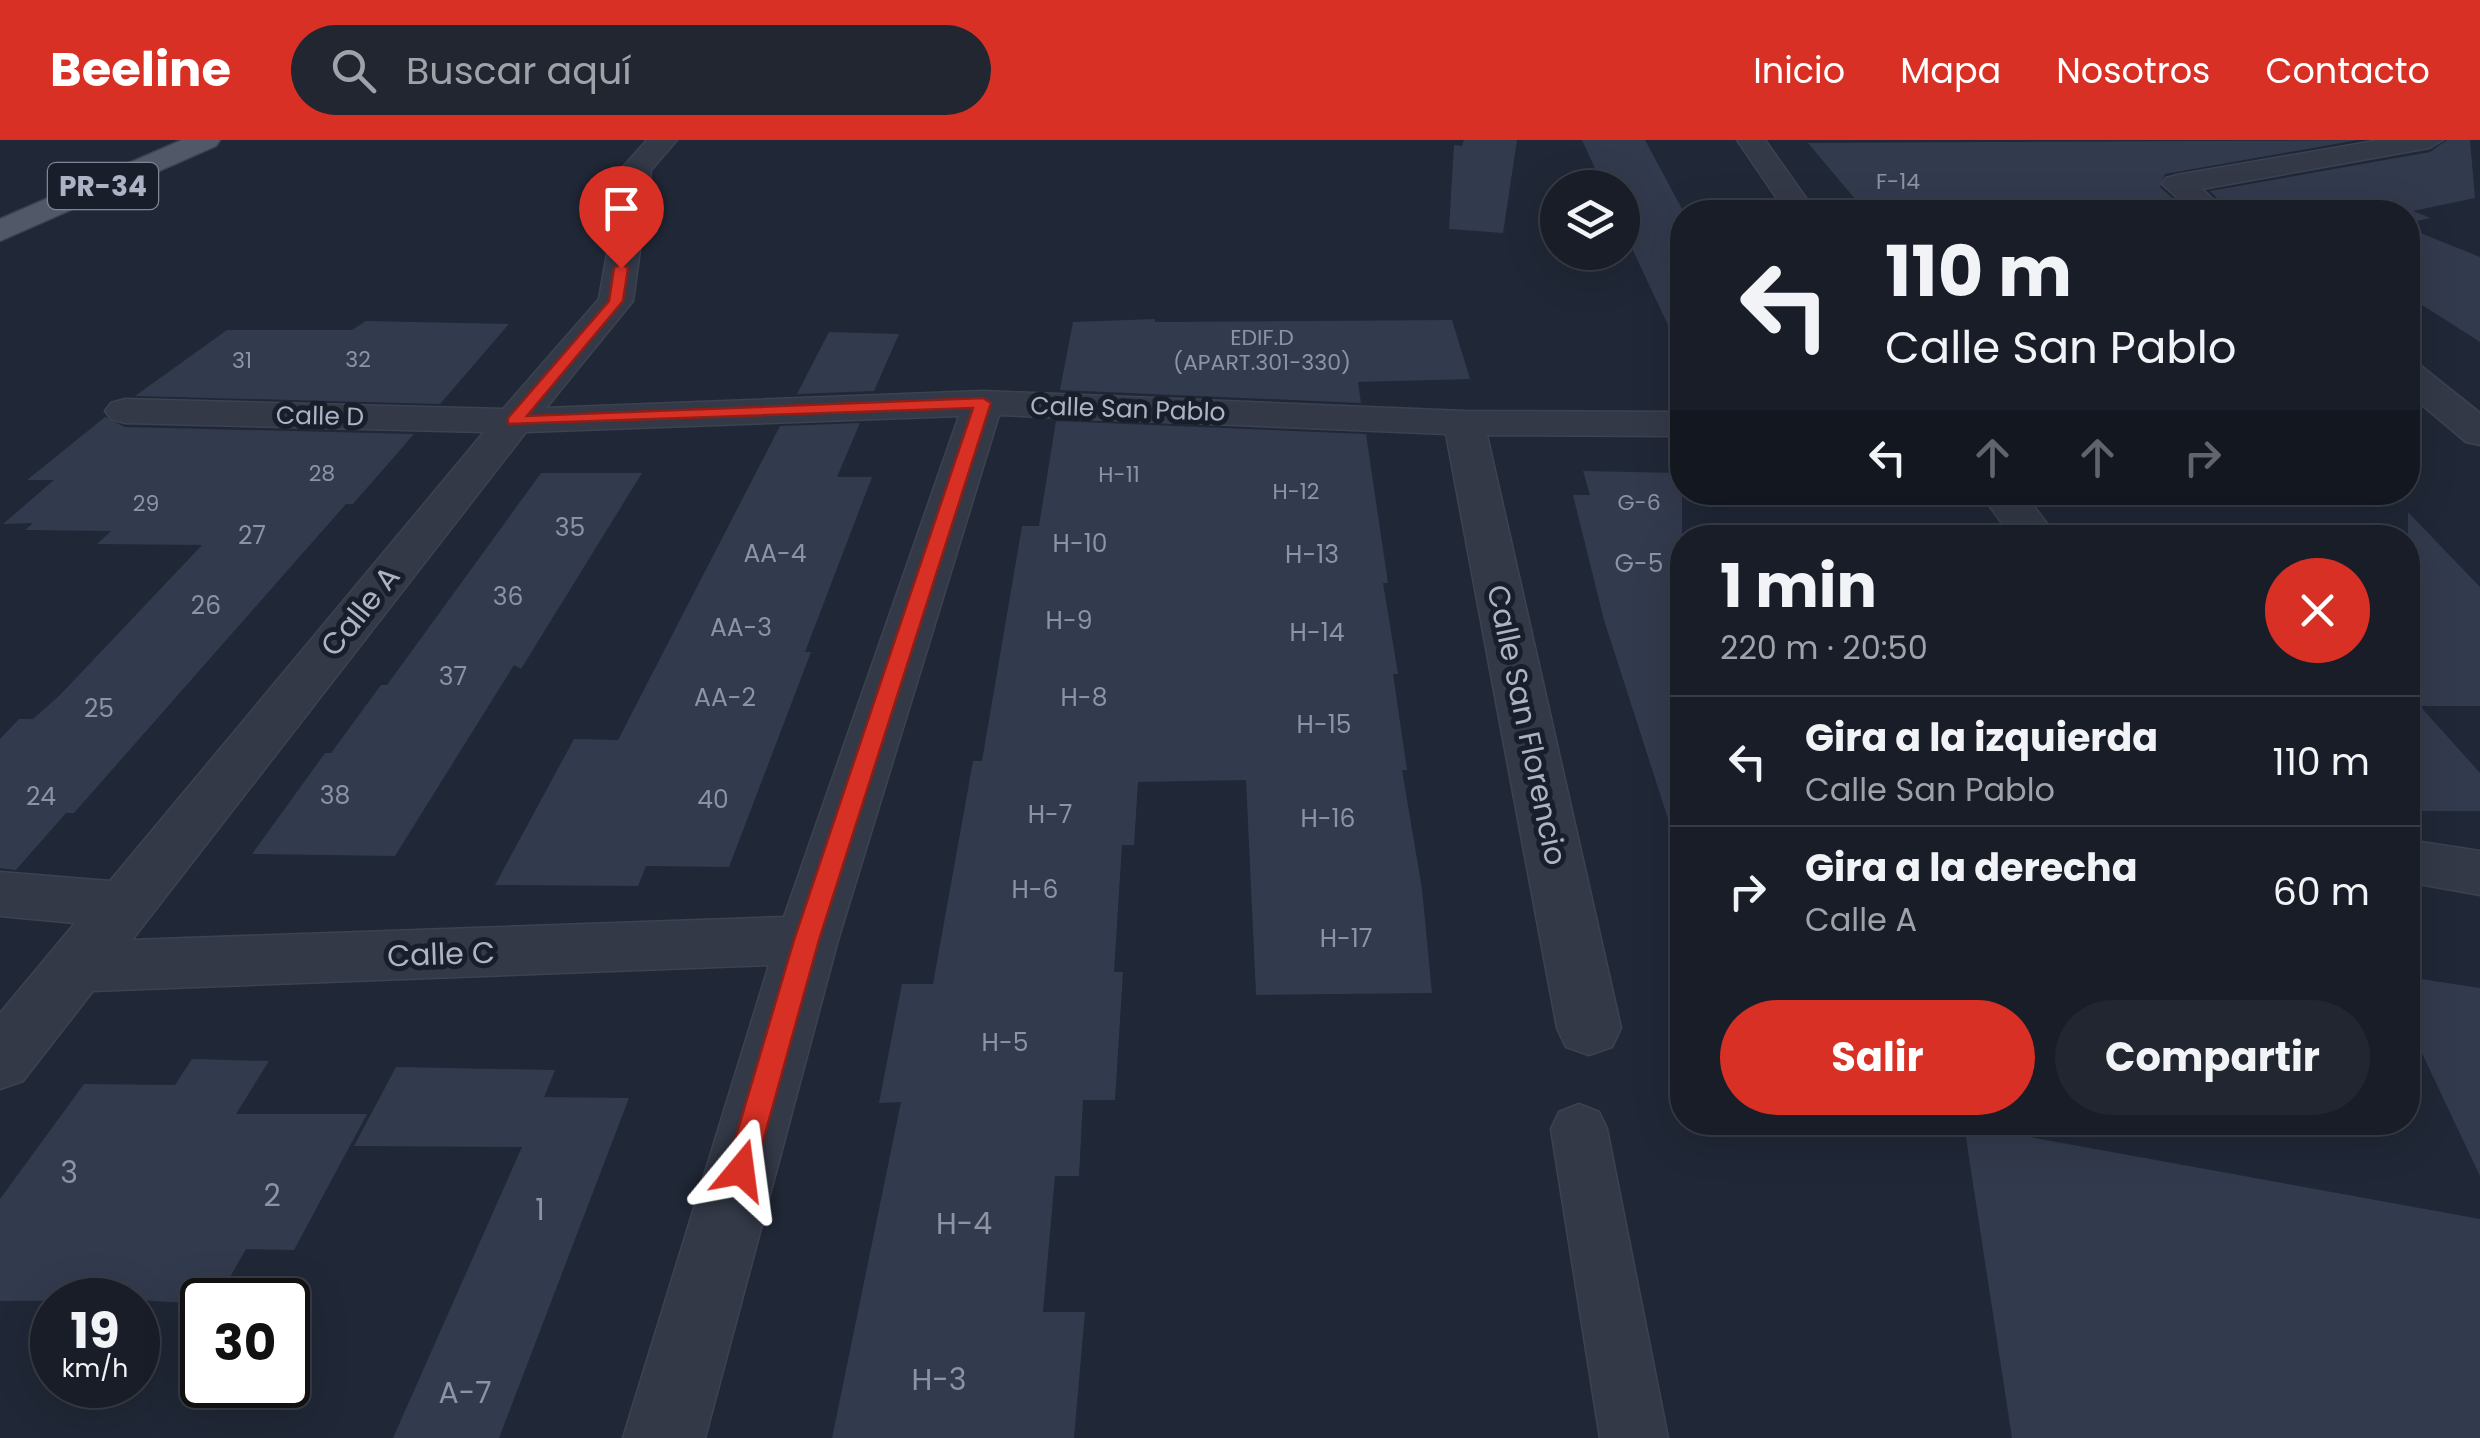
<!DOCTYPE html>
<html lang="es">
<head>
<meta charset="utf-8">
<style>
  body { margin:0; font-family:Poppins,sans-serif; background:#212630; color:#f1f3f6; height:100vh; display:flex; flex-direction:column; font-size:38px; white-space:nowrap }
  * { box-sizing:border-box; margin:0 }
  p { font-size:32px; color:#9fa2a8 }
  .icon { flex:none; width:55px; height:55px; fill:none; stroke:currentColor; stroke-width:2; stroke-linecap:round; stroke-linejoin:round }
  .map { position:relative; flex:1; overflow:hidden }
  .sheet { position:absolute; left:1670px; top:385px; width:750px; height:610px; display:flex; flex-direction:column; background:#181d28; border-radius:40px; box-shadow:0 10px 40px #0002,0 0 0 2px #363b45 }
  .sheet>* { flex:none }
  .top-card { position:absolute; left:1670px; top:60px; width:750px; height:305px; border-radius:40px; box-shadow:0 10px 40px #0002,0 0 0 2px #363b45; background:#181d28; color:#f1f3f6; overflow:hidden }
  .buttons { position:absolute; left:1540px; top:30px; display:grid; gap:20px }
  .buttons a { display:grid; place-items:center; width:100px; height:100px; border-radius:50%; background:#181d28; box-shadow:0 10px 40px #0002,0 0 0 2px #363b45; font-size:50px }
  .speed { position:absolute; left:30px; top:1138px; display:flex; gap:20px; font-size:50px; font-weight:700; text-align:center }
  .speed>* { display:grid; place-content:center; width:130px; height:130px; border-radius:50%; background:#181d28; box-shadow:0 10px 40px #0002,0 0 0 2px #363b45; line-height:1 }
  .speed small { font-size:25px; font-weight:400 }
  .speed .limit { border:5px solid #111; border-radius:15px; background:#fff; color:#111 }
  .pin { position:absolute; display:grid; place-items:center; width:85px; height:85px; color:#fff; margin:-102px -42px; border-radius:50% 50% 50% 0; rotate:-45deg; box-shadow:0 0 10px #0007 }
  .pin .icon { rotate:45deg }
  .me { position:absolute; width:110px; margin:-55px; rotate:16deg; stroke-linejoin:round; filter:drop-shadow(0 0 8px #0008) }
  .turn { display:flex; align-items:center; gap:35px; height:210px; padding:0 50px; font-size:45px }
  .turn .icon { width:130px; height:130px; stroke-width:2.5 }
  .turn b { display:block; font-size:70px; line-height:85px }
  .lanes { display:flex; align-items:center; height:95px; padding:0 50px; background:#0003; justify-content:center; gap:50px; direction:ltr }
  .lanes .off { opacity:.35 }
  .round { display:grid; place-items:center; flex:none; width:105px; height:105px; border-radius:52px; background:#212630 }
  .headline { display:flex; align-items:center; justify-content:space-between; height:170px; padding:0 50px }
  h1 { font-size:60px; font-weight:700; line-height:75px }
  .action { display:flex; gap:20px; margin-top:auto; padding:20px 50px }
  .action a { flex:1; height:115px; border-radius:60px; background:#d93025; color:#fff; font-size:40px; font-weight:700; line-height:115px; text-align:center }
  .action a+a { background:#212630; color:#f1f3f6 }
  ul { padding:0; list-style:none }
  li { display:flex; align-items:center; gap:30px; height:130px; padding:0 50px; border-top:2px solid #363b45 }
  li div { flex:1 }
  li b { display:block; font-size:38px }
  li em { font-style:normal }
  header { display:flex; align-items:center; gap:60px; box-sizing:border-box; height:140px; padding:0 50px; background:#d93025; color:#fff }
  header strong { font-size:48px }
  nav { display:flex; gap:55px; margin-inline-start:auto; font-size:35px }
  .search { width:700px; height:90px; background:#212630; display:flex; align-items:center; gap:25px; box-sizing:border-box; padding:0 35px; border-radius:55px; color:#9fa2a8; font-size:38px }
  .map>svg:first-child { display:block }
  .building { fill:#323a4d }
  .lines { fill:none; stroke-linecap:round; stroke-linejoin:round }
  .lane-casing { stroke:#3d4250; stroke-width:3 }
  .street-casing { stroke:#3d4250; stroke-width:3 }
  .primary-casing { stroke:#3d4250; stroke-width:3 }
  .lane { fill:#333947; fill-rule:evenodd }
  .street { fill:#333947; fill-rule:evenodd }
  .primary { fill:#515867; fill-rule:evenodd }
  .route { fill:#d93025; stroke:#8d1f18; stroke-width:2.5 }
  .labels { text-anchor:middle; dominant-baseline:central; stroke-width:10; stroke-linejoin:round; paint-order:stroke }
  .far-number-label { font-size:22px; fill:#8c93a4 }
  .far-street-label { font-size:25px; fill:#adb3c4; stroke:#191e2b }
  .number-label { font-size:25px; fill:#8c93a4 }
  .shield { fill:#191e2b; stroke:#818696; stroke-width:2.5 }
  .shield-label { font-size:28px; font-weight:bold; fill:#adb3c4 }
  .street-label { font-size:30px; fill:#adb3c4; stroke:#191e2b }
  .near-number-label { font-size:30px; fill:#8c93a4 }
</style>
</head>
<body>
<header>
<strong>Beeline</strong>
<div class="search"><svg class="icon" aria-label="search" viewBox="0 0 24 24"><circle cx="10" cy="10" r="6"/><path d="M15 15l6 6"/></svg>Buscar aquí</div>
<nav><a>Inicio</a><a>Mapa</a><a>Nosotros</a><a>Contacto</a></nav>
</header>
<div class="map">
<svg width="2480" height="1298" viewBox="0 0 2480 1298">
  <rect width="100%" height="100%" fill="#202736"/>
  <g class="building">
    <polygon points="1464,0 1517,0 1503,93 1449,89 1454,5 1462,6"/>
    <polygon points="1582,0 1645,0 1682,69 1682,215 1622,87 1622,48 1604,48"/>
    <polygon points="2358,0 2165,34 2160,47 2188,72 1866,72 1808,3"/>
    <polygon points="2447,0 2470,0 2475,58 2413,71 2431,78 2408,83 2408,72 2231,72 2210,51 2430,12"/>
    <polygon points="2408,88 2480,117 2480,202 2408,156"/>
    <polygon points="1155,179 1155,182 1452,180 1470,239 1358,242 1361,263 1060,250 1073,182"/>
    <polygon points="366,181 509,184 440,264 135,256 227,190 352,190"/>
    <polygon points="829,192 899,194 874,251 797,254"/>
    <polygon points="105,277 125,287 414,294 353,364 346,364 74,673 66,673 16,730 0,728 0,599 19,579 33,579 60,555 202,405 97,404 111,391 25,390 33,383 3,384 54,340 27,340"/>
    <polygon points="1056,281 1366,294 1388,443 1383,443 1398,534 1393,534 1407,630 1402,630 1422,749 1432,853 1256,855 1246,640 1138,642 1134,705 1122,705 1114,832 1123,832 1115,960 1083,960 1079,1036 1055,1036 1043,1172 1085,1172 1074,1298 832,1298 901,962 879,963 902,844 933,844 973,621 982,621 1022,386 1039,386"/>
    <polygon points="860,283 837,337 872,337 805,512 811,512 729,727 646,726 638,746 495,745 574,599 618,600 780,286"/>
    <polygon points="1583,331 1682,333 1682,683 1670,685 1604,480 1573,355 1590,355"/>
    <polygon points="541,333 642,333 521,529 514,525 395,716 252,714 325,613 331,613 381,545 387,545"/>
    <polygon points="2408,372 2480,447 2480,566 2420,566 2480,633 2480,671 2408,671"/>
    <polygon points="2408,837 2480,848 2480,1036 2419,907 2408,905"/>
    <polygon points="192,919 269,921 236,974 367,974 294,1110 246,1109 217,1160 202,1160 202,1164 138,1160 0,1161 0,1059 84,944 175,945"/>
    <polygon points="396,927 555,930 543,960 544,957 629,958 499,1298 393,1298 522,1007 354,1006"/>
    <polygon points="1964,985 2480,1079 2480,1298 2012,1298"/>
  </g>
  <g class="lines">
    <defs>
      <polygon id="lane" points="1579,964 1599,972 1607,989 1668,1298 1600,1298 1551,989 1559,972"/>
      <g id="street">
        <path d="M647 0H677L651 30 633 161 546 268 983 251 1464 271 1682 272V296L1487 295 1621 888 1612 907 1589 915 1566 907 1557 888 1446 294 999 275 838 800 705 1298H623L769 825 93 851 23 941 0 949V873L75 783 0 776V732L110 741 484 292 125 283 111 279 105 271 111 263 125 259 503 269 599 159 622 28ZM959 276 784 777 132 800 526 292Z"/>
        <polygon points="1737,0 1765,0 1816,72 1786,72"/>
        <polygon points="2380,0 2443,0 2429,8 2202,49 2227,72 2194,72 2162,44 2166,38 2177,35"/>
        <polygon points="2408,223 2421,226 2480,273 2480,305 2466,302 2408,253"/>
        <polygon points="1979,352 2023,352 2058,398 2013,398"/>
        <polygon points="2408,700 2480,711 2480,755 2408,742"/>
      </g>
      <polygon id="primary" points="182,0 220,0 216,6 0,101 0,79"/>
    </defs>
    <use href="#lane" class="lane-casing"/>
    <use href="#street" class="street-casing"/>
    <use href="#primary" class="primary-casing"/>
    <use href="#lane" class="lane"/>
    <use href="#street" class="street"/>
    <use href="#primary" class="primary"/>
  </g>
  <polygon class="route" points="621,124 628,128 623,161 527,276 983,258 991,263 819,800 755,1030 751,1039 741,1043 730,1039 726,1030 794,800 973,268 508,284 508,278 609,161 614,128"/>
  <g class="labels">
    <g class="far-number-label">
      <text x="1898" y="41">F-14</text>
      <text x="1262" y="197">EDIF.D<tspan x="1262" dy="25">(APART.301-330)</tspan></text>
      <text x="358" y="219">32</text>
      <text x="242" y="220">31</text>
      <text x="322" y="333">28</text>
      <text x="1119" y="334">H-11</text>
      <text x="1296" y="351">H-12</text>
      <text x="1639" y="362">G-6</text>
      <text x="146" y="363">29</text>
    </g>
    <g class="far-street-label">
      <text transform="translate(1128 269) rotate(2)">Calle San Pablo</text>
      <text transform="translate(320 276) rotate(1)">Calle D</text>
    </g>
    <g class="number-label">
      <text x="570" y="387">35</text>
      <text x="252" y="395">27</text>
      <text x="1080" y="403">H-10</text>
      <text x="775" y="413">AA-4</text>
      <text x="1312" y="414">H-13</text>
      <text x="1639" y="423">G-5</text>
      <text x="508" y="456">36</text>
      <text x="206" y="465">26</text>
      <text x="1069" y="480">H-9</text>
      <text x="741" y="487">AA-3</text>
      <text x="1317" y="492">H-14</text>
      <text x="453" y="536">37</text>
      <text x="725" y="557">AA-2</text>
      <text x="1084" y="557">H-8</text>
      <text x="99" y="568">25</text>
      <text x="1324" y="584">H-15</text>
      <text x="335" y="655">38</text>
      <text x="41" y="656">24</text>
      <text x="713" y="659">40</text>
      <text x="1050" y="674">H-7</text>
      <text x="1328" y="678">H-16</text>
      <text x="1035" y="749">H-6</text>
      <text x="1346" y="798">H-17</text>
      <text x="1005" y="902">H-5</text>
    </g>
    <rect class="shield" x="48" y="23" width="110" height="46" rx="8"/>
    <g class="shield-label">
      <text x="103" y="46">PR-34</text>
    </g>
    <g class="street-label">
      <text transform="translate(360 471) rotate(-51)">Calle A</text>
      <text transform="translate(1527 585) rotate(78)">Calle San Florencio</text>
      <text transform="translate(441 814) rotate(-2)">Calle C</text>
    </g>
    <g class="near-number-label">
      <text x="69" y="1032">3</text>
      <text x="272" y="1055">2</text>
      <text x="540" y="1069">1</text>
      <text x="964" y="1083">H-4</text>
      <text x="939" y="1239">H-3</text>
      <text x="465" y="1252">A-7</text>
    </g>
  </g>
</svg>
<div class="buttons">
<a><svg class="icon" aria-label="layers" viewBox="0 0 24 24"><path d="M12 4l9 5-9 5-9-5zM3 14l9 5 9-5"/></svg></a>
</div>
<div class="speed"><div>19<small>km/h</small></div><div class="limit">30</div></div>
<div class="pin" style="left:621px;top:128px;background:#d93025"><svg class="icon" aria-label="arrive" viewBox="0 0 24 24"><path d="M6 21V4h12l-3 4 3 4H6"/></svg></div>
<svg class="me" style="left:741px;top:1030px" viewBox="-20 -20 40 40"><path d="M0-17L14 15 0 8-14 15z" fill="#d93025" stroke="#fff" stroke-width="4"/></svg>
<div class="top-card">
<div class="turn"><svg class="icon" aria-label="left" viewBox="0 0 24 24"><path d="M17 20v-9H6M10 6l-5 5 5 5"/></svg><div><b>110 m</b>Calle San Pablo</div></div>
<div class="lanes"><svg class="icon" aria-label="left" viewBox="0 0 24 24"><path d="M17 20v-9H6M10 6l-5 5 5 5"/></svg><svg class="icon off" aria-label="ahead" viewBox="0 0 24 24"><path d="M12 20V5M6 11l6-6 6 6"/></svg><svg class="icon off" aria-label="ahead" viewBox="0 0 24 24"><path d="M12 20V5M6 11l6-6 6 6"/></svg><svg class="icon off" aria-label="right" viewBox="0 0 24 24"><path d="M7 20v-9h11M14 6l5 5-5 5"/></svg></div>
</div>
<section class="sheet">
<div class="headline"><div><h1>1 min</h1><p>220 m · 20:50</p></div><a class="round" style="background:#d93025;color:#fff"><svg class="icon" aria-label="close" viewBox="0 0 24 24"><path d="M6 6l12 12M18 6L6 18"/></svg></a></div>
<ul>
<li><svg class="icon" aria-label="left" viewBox="0 0 24 24"><path d="M17 20v-9H6M10 6l-5 5 5 5"/></svg><div><b>Gira a la izquierda</b><p>Calle San Pablo</p></div><em>110 m</em></li>
<li><svg class="icon" aria-label="right" viewBox="0 0 24 24"><path d="M7 20v-9h11M14 6l5 5-5 5"/></svg><div><b>Gira a la derecha</b><p>Calle A</p></div><em>60 m</em></li>
</ul>
<div class="action"><a>Salir</a><a>Compartir</a></div>
</section>
</div>
</body>
</html>
